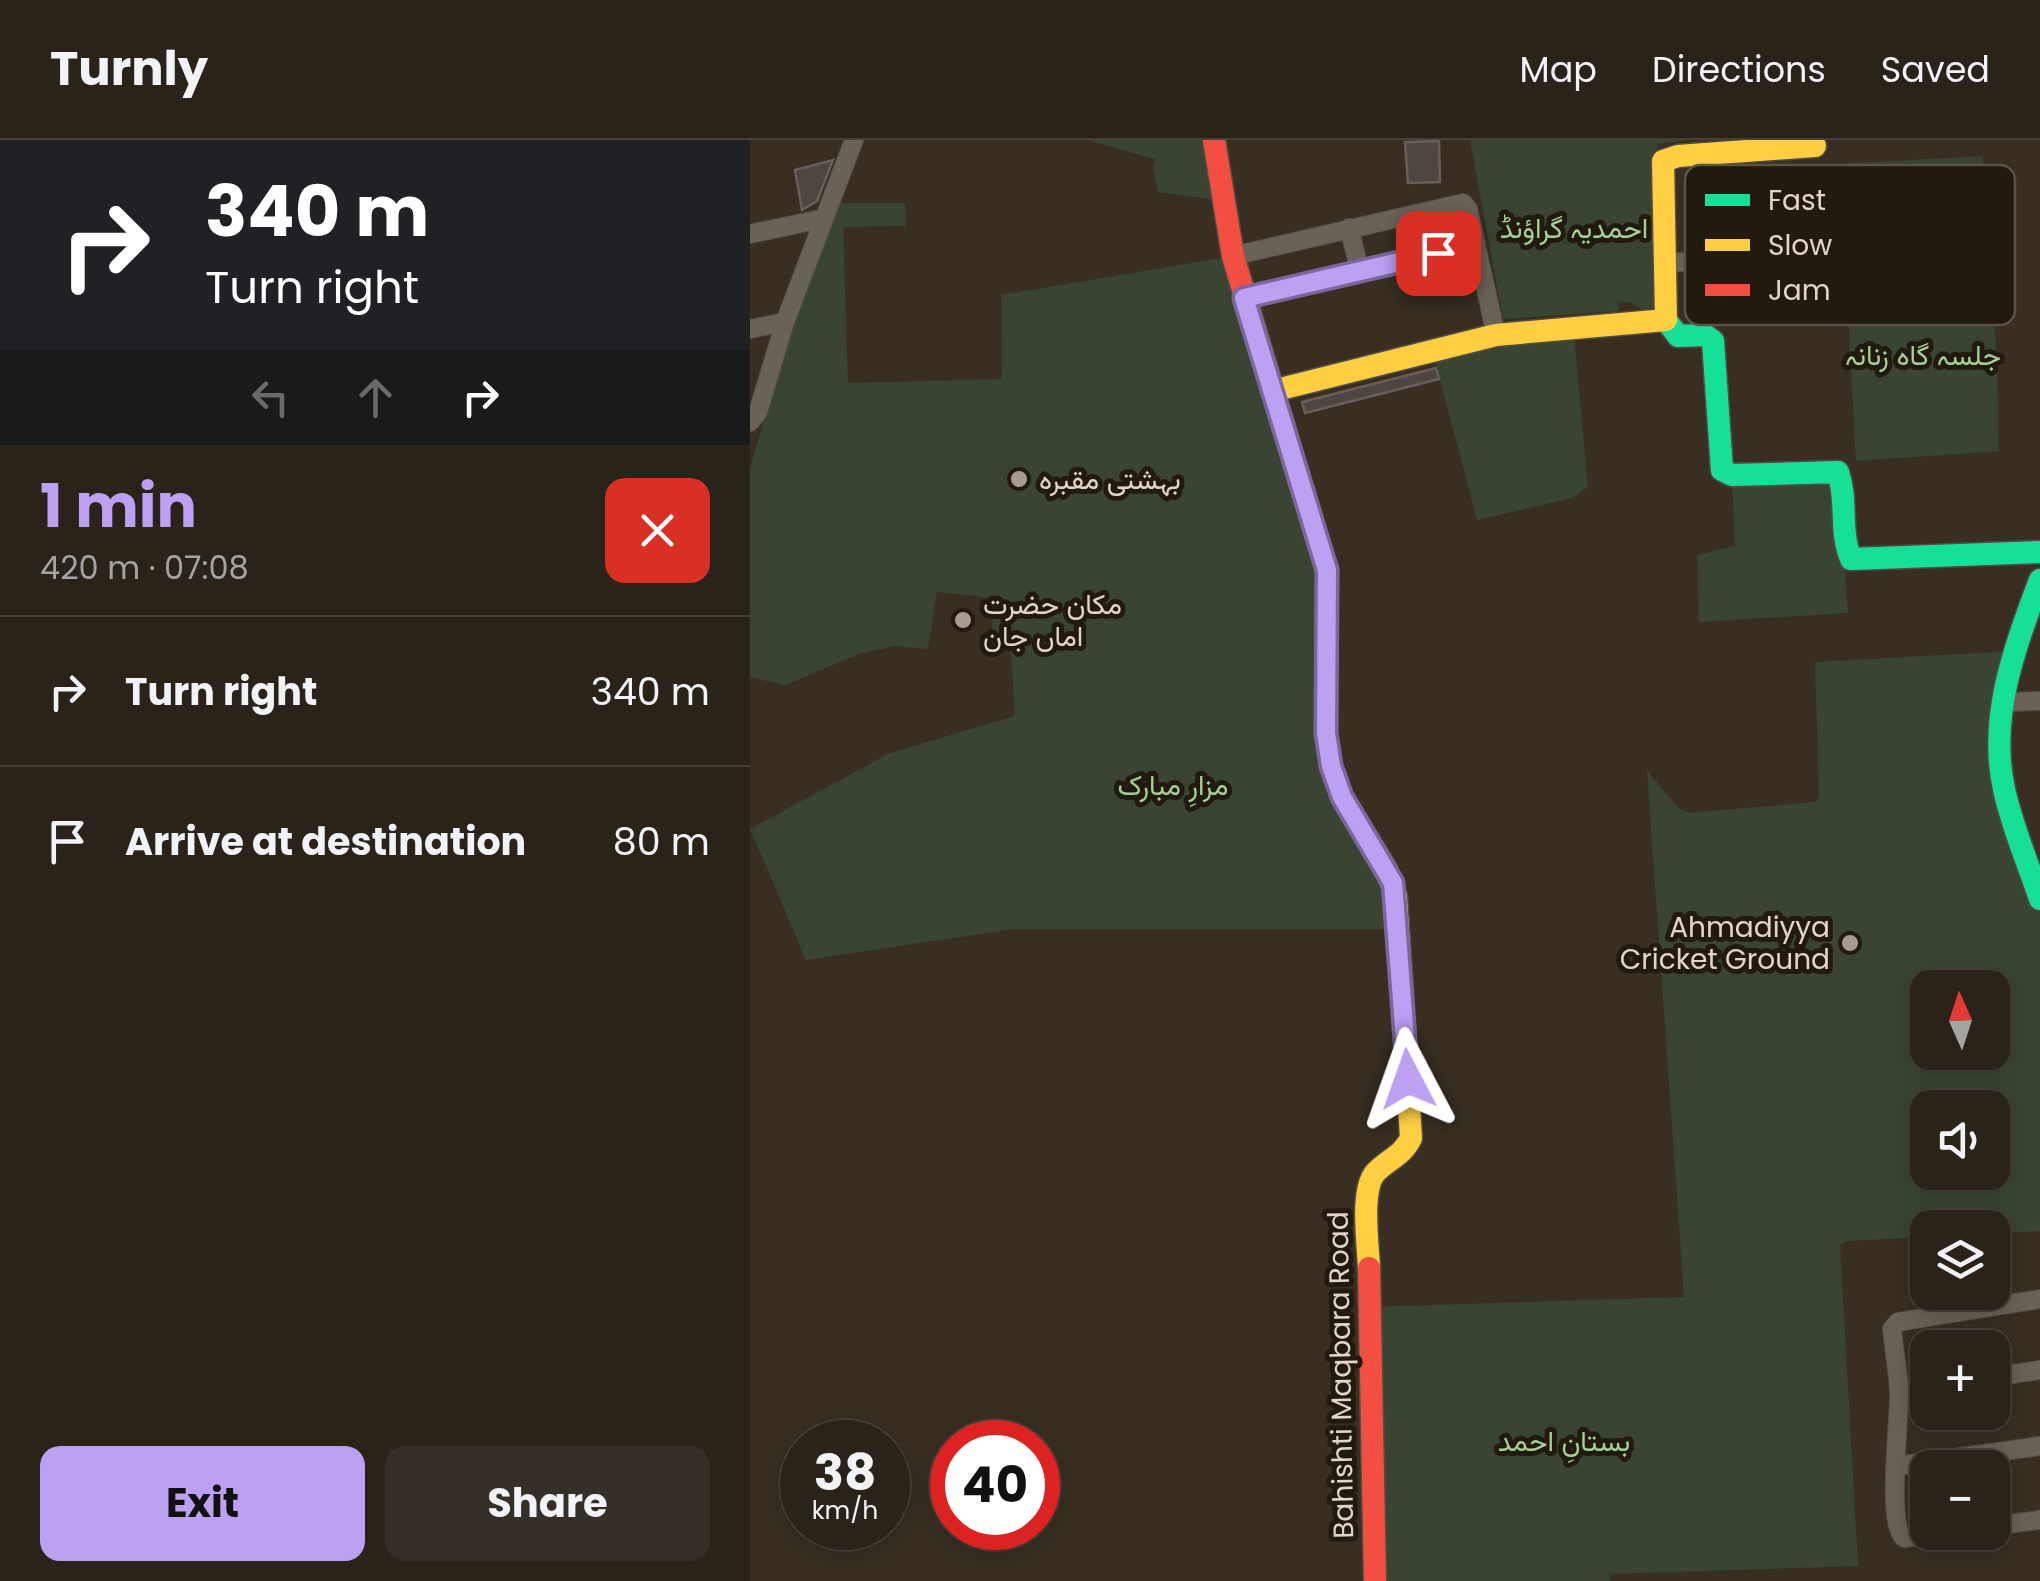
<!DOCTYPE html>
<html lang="en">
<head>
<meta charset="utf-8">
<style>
  body { margin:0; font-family:Poppins,Vazirmatn,sans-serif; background:#362f27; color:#f1f3f6; height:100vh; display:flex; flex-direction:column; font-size:38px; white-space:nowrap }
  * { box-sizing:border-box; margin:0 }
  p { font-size:32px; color:#a5a4a2 }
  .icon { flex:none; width:55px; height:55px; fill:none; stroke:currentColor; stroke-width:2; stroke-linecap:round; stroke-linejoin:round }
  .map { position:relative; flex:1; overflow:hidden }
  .drawer { display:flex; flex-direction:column; background:#2a231a; width:750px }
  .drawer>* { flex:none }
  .banner { background:#202124; color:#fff; overflow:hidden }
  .needle { width:65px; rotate:357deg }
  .fabs { position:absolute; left:1160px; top:830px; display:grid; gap:20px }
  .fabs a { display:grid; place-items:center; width:100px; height:100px; border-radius:20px; background:#2a231a; box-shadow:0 5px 25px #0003,0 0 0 2px #464039; font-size:50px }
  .speed { position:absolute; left:30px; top:1280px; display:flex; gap:20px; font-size:50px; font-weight:700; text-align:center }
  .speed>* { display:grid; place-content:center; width:130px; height:130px; border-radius:50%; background:#2a231a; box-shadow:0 5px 25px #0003,0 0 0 2px #464039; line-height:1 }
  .speed small { font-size:25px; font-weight:400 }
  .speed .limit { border:15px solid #d22; background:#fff; color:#111 }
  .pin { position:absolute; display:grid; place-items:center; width:85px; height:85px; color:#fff; margin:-42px; border-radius:20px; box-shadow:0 5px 15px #0006 }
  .me { position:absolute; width:110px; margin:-55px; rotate:356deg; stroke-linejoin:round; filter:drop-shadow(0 0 8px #0008) }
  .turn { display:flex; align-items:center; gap:35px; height:210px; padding:0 40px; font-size:45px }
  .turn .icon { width:130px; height:130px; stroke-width:2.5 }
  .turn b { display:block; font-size:70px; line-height:85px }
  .lanes { display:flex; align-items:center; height:95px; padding:0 40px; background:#0003; justify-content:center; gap:50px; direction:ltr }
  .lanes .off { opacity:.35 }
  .round { display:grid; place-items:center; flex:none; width:105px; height:105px; border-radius:20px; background:#362f27 }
  .headline { display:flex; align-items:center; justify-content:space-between; height:170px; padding:0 40px }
  h1 { font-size:60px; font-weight:700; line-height:75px; color:#bca0f2 }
  .action { display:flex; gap:20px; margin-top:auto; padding:20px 40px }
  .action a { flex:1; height:115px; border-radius:20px; background:#bca0f2; color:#111; font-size:40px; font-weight:700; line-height:115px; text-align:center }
  .action a+a { background:#362f27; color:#f1f3f6 }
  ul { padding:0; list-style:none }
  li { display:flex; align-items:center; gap:30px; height:150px; padding:0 40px; border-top:2px solid #464039 }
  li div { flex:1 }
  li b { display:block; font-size:38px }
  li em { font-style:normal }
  header { display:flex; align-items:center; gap:60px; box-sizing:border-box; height:140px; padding:0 50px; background:#2a231a; border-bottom:2px solid #464039 }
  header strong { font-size:48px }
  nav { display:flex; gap:55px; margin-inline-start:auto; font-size:35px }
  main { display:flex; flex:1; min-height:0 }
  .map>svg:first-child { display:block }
  .green { fill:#394532; fill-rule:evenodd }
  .building { fill:#504641; stroke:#695e5a; stroke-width:2.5 }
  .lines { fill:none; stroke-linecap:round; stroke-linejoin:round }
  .street-casing { stroke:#544c41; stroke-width:20 }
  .fast-casing { stroke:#544c41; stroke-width:25 }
  .slow-casing { stroke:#544c41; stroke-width:25 }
  .jam-casing { stroke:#544c41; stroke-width:25 }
  .street { stroke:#696258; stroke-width:18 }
  .fast { stroke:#16e098; stroke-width:22 }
  .slow { stroke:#ffcf43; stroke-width:22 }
  .jam { stroke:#f24e42; stroke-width:22 }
  .route-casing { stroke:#7a689d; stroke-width:25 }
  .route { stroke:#bca0f2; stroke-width:18 }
  .poi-dot { fill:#a69b8e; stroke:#221a0f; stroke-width:4 }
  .labels { text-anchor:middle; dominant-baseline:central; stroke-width:10; stroke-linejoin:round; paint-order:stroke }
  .park-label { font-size:28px; fill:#a6cf96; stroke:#221a0f }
  .poi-label { font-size:28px; fill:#e1d5c8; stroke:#221a0f; text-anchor:start }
  .street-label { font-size:28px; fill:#e1d5c8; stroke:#221a0f }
  .key { fill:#221a0f; stroke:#5b5246; stroke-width:2.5 }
  .key-label { font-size:28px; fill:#e1d5c8 }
</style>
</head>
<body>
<header>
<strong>Turnly</strong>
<nav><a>Map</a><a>Directions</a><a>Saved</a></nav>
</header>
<main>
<section class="drawer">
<div class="banner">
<div class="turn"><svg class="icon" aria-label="right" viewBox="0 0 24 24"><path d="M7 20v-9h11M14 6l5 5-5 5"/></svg><div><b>340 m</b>Turn right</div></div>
<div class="lanes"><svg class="icon off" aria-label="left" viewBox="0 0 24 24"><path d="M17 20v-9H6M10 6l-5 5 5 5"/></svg><svg class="icon off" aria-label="ahead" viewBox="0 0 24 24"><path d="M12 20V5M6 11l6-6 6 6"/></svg><svg class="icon" aria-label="right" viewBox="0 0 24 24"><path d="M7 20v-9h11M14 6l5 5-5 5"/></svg></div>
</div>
<div class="headline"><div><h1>1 min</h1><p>420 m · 07:08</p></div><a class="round" style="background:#d93025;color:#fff"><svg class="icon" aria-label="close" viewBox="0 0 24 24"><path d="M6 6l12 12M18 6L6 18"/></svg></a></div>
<ul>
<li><svg class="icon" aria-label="right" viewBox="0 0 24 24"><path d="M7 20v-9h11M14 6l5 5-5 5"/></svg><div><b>Turn right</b></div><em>340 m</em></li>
<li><svg class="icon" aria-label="arrive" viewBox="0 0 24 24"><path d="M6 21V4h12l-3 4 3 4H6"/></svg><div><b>Arrive at destination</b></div><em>80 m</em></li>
</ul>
<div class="action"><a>Exit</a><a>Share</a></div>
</section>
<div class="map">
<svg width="1290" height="1441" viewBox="0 0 1290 1441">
  <rect width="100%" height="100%" fill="#382f22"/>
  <g class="green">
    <polygon points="337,0 464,0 474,61 408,52 403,29 405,19"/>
    <polygon points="720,0 938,0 907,4 916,168 892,169 881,162 870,162 868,171 753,179"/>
    <polygon points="1232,16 1247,223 1249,311 1106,321 1090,24"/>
    <polygon points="91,63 155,63 156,86 93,87 98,243 252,239 251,155 483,116 577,430 576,593 648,789 264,789 56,820 0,689 140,613 265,576 260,500 240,499 247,458 187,452 178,509 146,506 112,513 35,545 0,537 0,329 71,79"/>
    <polygon points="824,196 838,347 822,358 727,380 684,217"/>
    <polygon points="1088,332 1098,473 949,482 947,415 985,406 982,335"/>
    <path d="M1265 511 1249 616 1290 759V1091L1243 1093 1242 1088H1178L1177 1097 1096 1101 1090 1105 1108 1426 861 1434 860 1441H627L620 1167 934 1157 897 630 928 668 938 673 1065 662 1069 657 1065 522ZM1178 848H1242V912H1178ZM1178 968H1242V1032H1178Z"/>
  </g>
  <g class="building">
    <polygon points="689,1 690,42 658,43 655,2"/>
    <polygon points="83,20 67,61 52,70 45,30"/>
    <polygon points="686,228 689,239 555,273 552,262"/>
  </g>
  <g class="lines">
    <defs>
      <g id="street">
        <polyline points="599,88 610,131"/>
        <polyline points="0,94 71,79"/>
        <polyline points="483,116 713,63 718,69 746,195"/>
        <polyline points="916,123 1093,113"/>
        <polyline points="494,158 726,104"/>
        <polyline points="0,189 35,182"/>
        <polyline points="0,282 8,272 35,182 104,0"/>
        <polyline points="1254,562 1290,561"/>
        <polyline points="1242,1237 1290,1230"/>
        <polyline points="1149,1251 1178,1247"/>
        <polyline points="1147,1326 1290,1306"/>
        <polyline points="1242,1386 1290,1380"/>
        <path d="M1197 1392 1154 1398C1136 1384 1150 1280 1149 1252 1148 1231 1144 1209 1142 1189L1148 1182 1290 1159"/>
      </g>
      <g id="fast">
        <path d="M916 180 928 196 955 195 963 201 972 330 982 335 1088 332C1098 361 1089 391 1101 419L1290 412"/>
        <path d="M1290 440C1265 507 1238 577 1254 649 1262 687 1278 723 1290 759"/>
      </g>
      <g id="slow">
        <polyline points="522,251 746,195 916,180 913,21 928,16 1065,6"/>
        <path d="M563 385 577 430 576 593 581 626 592 657 636 729 646 757 661 998C653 1015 639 1019 626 1032 610 1048 618 1104 619 1128"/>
      </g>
      <g id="jam">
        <polyline points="464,0 483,116 563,385"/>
        <polyline points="619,1128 625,1441"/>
      </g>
    </defs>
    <use href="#street" class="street-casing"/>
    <use href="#fast" class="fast-casing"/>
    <use href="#slow" class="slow-casing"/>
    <use href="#jam" class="jam-casing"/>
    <use href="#street" class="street"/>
    <use href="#fast" class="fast"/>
    <use href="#slow" class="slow"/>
    <use href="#jam" class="jam"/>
  </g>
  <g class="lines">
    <defs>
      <polyline id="route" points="658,939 643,743 592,657 581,626 576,593 577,430 494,158 688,113"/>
    </defs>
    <use href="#route" class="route-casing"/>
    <use href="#route" class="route"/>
  </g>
  <g class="poi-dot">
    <circle cx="269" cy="339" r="10"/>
    <circle cx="213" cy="480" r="10"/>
    <circle cx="1100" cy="803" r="10"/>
  </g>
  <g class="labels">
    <g class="park-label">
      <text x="824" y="88">احمدیہ گراؤنڈ</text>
      <text x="1173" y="215">جلسہ گاہ زنانہ</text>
      <text x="423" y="645">مزارِ مبارک</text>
      <text x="814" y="1301">بستانِ احمد</text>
    </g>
    <g class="poi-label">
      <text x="289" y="339">بہشتی مقبرہ</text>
      <text x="233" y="464">مکان حضرت<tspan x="233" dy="32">اماں جان</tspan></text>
      <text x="1080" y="787" text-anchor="end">Ahmadiyya<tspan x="1080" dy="32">Cricket Ground</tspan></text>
    </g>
    <g class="street-label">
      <text transform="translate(591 1235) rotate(-91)">Bahishti Maqbara Road</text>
    </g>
  </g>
  <rect x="935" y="25" width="330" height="160" rx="15" class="key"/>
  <rect x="955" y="54" width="45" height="12" fill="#16e098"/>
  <rect x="955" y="99" width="45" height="12" fill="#ffcf43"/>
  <rect x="955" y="144" width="45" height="12" fill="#f24e42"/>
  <g class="key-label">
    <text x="1018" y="70">Fast</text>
    <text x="1018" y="115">Slow</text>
    <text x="1018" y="160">Jam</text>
  </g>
</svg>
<div class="fabs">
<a><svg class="needle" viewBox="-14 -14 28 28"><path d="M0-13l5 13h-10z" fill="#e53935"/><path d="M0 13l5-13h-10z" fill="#a5a4a2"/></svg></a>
<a><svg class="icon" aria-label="sound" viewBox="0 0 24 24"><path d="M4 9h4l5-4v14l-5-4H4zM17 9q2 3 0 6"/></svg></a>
<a><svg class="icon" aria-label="layers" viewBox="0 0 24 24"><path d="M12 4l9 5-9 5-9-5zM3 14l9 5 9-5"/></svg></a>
<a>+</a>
<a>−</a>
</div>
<div class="speed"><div>38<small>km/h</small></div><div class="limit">40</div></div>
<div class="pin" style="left:688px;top:113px;background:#d93025"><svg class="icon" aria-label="arrive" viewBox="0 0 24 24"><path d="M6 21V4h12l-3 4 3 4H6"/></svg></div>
<svg class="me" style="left:658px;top:939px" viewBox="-20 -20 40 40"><path d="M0-17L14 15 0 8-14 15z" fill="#bca0f2" stroke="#fff" stroke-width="4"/></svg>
</div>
</main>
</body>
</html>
